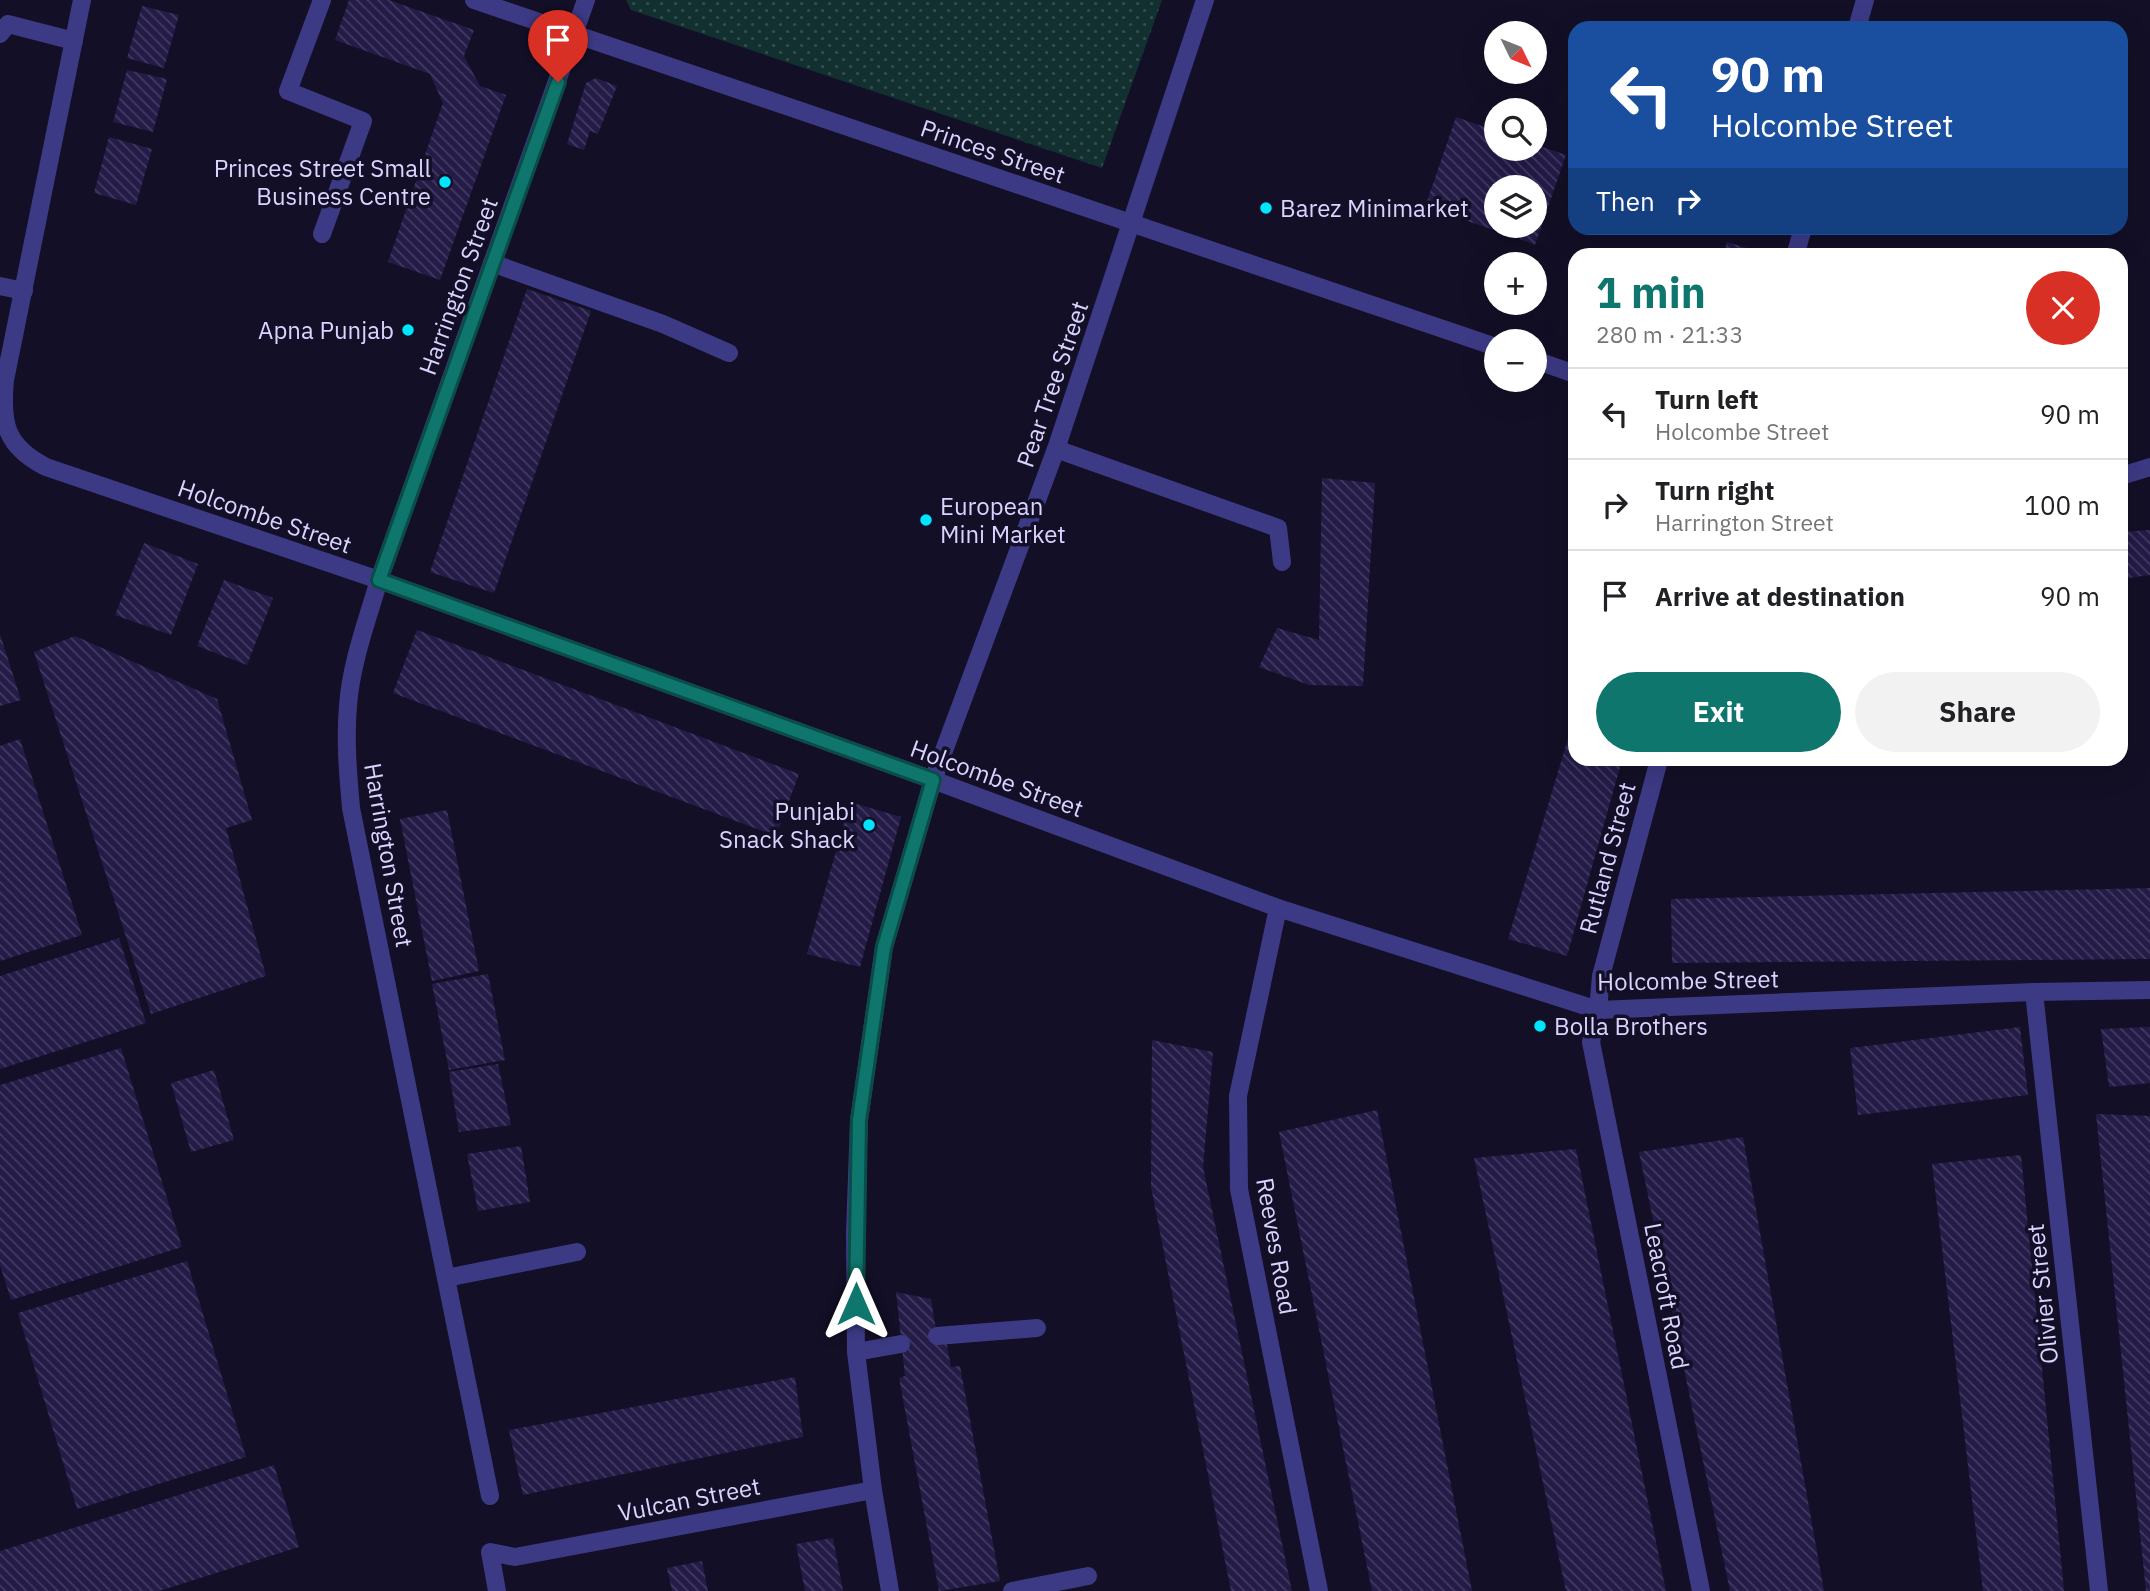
<!DOCTYPE html>
<html lang="en">
<head>
<meta charset="utf-8">
<style>
  body { margin:0; font-family:"IBM Plex Sans",sans-serif; background:#f2f2f2; color:#202124; height:100vh; display:flex; flex-direction:column; font-size:26px; white-space:nowrap }
  * { box-sizing:border-box; margin:0 }
  p { font-size:23px; color:#757577 }
  .icon { flex:none; width:38px; height:38px; fill:none; stroke:currentColor; stroke-width:2; stroke-linecap:round; stroke-linejoin:round }
  .map { position:relative; flex:1; overflow:hidden }
  .details { position:absolute; left:1568px; top:248px; width:560px; height:518px; display:flex; flex-direction:column; background:#fff; border-radius:21px; box-shadow:0 7px 28px #0002 }
  .details>* { flex:none }
  .banner { position:absolute; left:1568px; top:21px; width:560px; height:214px; border-radius:21px; box-shadow:0 7px 28px #0002; background:#1a4fa0; color:#fff; overflow:hidden }
  .needle { width:46px; rotate:133deg }
  .fabs { position:absolute; left:1484px; top:21px; display:grid; gap:14px }
  .fabs a { display:grid; place-items:center; width:63px; height:63px; border-radius:50%; background:#fff; box-shadow:0 7px 28px #0002; font-size:35px }
  .pin { position:absolute; display:grid; place-items:center; width:60px; height:60px; color:#fff; margin:-72px -30px; border-radius:50% 50% 50% 0; rotate:-45deg; box-shadow:0 0 7px #0007 }
  .pin .icon { rotate:45deg }
  .me { position:absolute; width:77px; margin:-38px; rotate:0deg; stroke-linejoin:round; filter:drop-shadow(0 0 5px #0008) }
  .turn { display:flex; align-items:center; gap:24px; height:147px; padding:0 28px; font-size:32px }
  .turn .icon { width:91px; height:91px; stroke-width:2.5 }
  .turn b { display:block; font-size:49px; line-height:60px }
  .then { display:flex; align-items:center; height:66px; padding:0 28px; background:#0003; gap:14px; font-size:26px }
  .round { display:grid; place-items:center; flex:none; width:74px; height:74px; border-radius:37px; background:#f2f2f2 }
  .overview { display:flex; align-items:center; justify-content:space-between; height:119px; padding:0 28px }
  h1 { font-size:42px; font-weight:700; line-height:52px; color:#0f766e }
  .action { display:flex; gap:14px; margin-top:auto; padding:14px 28px }
  .action a { flex:1; height:80px; border-radius:42px; background:#0f766e; color:#fff; font-size:28px; font-weight:700; line-height:80px; text-align:center }
  .action a+a { background:#f2f2f2; color:#202124 }
  ul { padding:0; list-style:none }
  li { display:flex; align-items:center; gap:21px; height:91px; padding:0 28px; border-top:2px solid #e0e0e0 }
  li div { flex:1 }
  li b { display:block; font-size:26px }
  li em { font-style:normal }
  .map>svg:first-child { display:block }
  .grass { fill:url(#grass-dots) }
  .building { fill:url(#building-back-hatch) }
  .lines { fill:none; stroke-linecap:round; stroke-linejoin:round }
  .lane { stroke:#3d3a85; stroke-width:18 }
  .street { stroke:#3d3a85; stroke-width:18 }
  .route-casing { stroke:#0a4d48; stroke-width:18 }
  .route { stroke:#0f766e; stroke-width:12 }
  .poi-dot { fill:#00e5ff; stroke:#130f26; stroke-width:2.5 }
  .labels { text-anchor:middle; dominant-baseline:central; stroke-width:7; stroke-linejoin:round; paint-order:stroke }
  .street-label { font-size:24px; fill:#d9d4ff; stroke:#130f26 }
  .poi-label { font-size:24px; fill:#d9d4ff; stroke:#130f26; text-anchor:end }
</style>
</head>
<body>
<div class="map">
<svg width="2150" height="1591" viewBox="0 0 2150 1591">
  <defs>
    <pattern id="grass-dots" width="8" height="8" patternUnits="userSpaceOnUse" patternTransform="scale(1.75)"><rect width="8" height="8" fill="#12302f"/><path d="M2 2h.1M6 6h.1" fill="none" stroke="#344d4e" stroke-width="1.8" stroke-linecap="round"/></pattern>
    <pattern id="building-back-hatch" width="6" height="6" patternUnits="userSpaceOnUse" patternTransform="scale(1.75)"><rect width="6" height="6" fill="#241b47"/><path d="M-1 5l2 2M0 0l6 6M5-1l2 2" fill="none" stroke="#433b63"/></pattern>
  </defs>
  <rect width="100%" height="100%" fill="#130f26"/>
  <polygon class="grass" points="626,0 1162,0 1102,168 631,10"/>
  <g class="building">
    <polygon points="349,0 389,0 474,30 464,56 480,86 506,95 440,280 388,262 443,103 430,74 335,40"/>
    <polygon points="142,6 179,15 164,68 127,58"/>
    <polygon points="127,70 167,79 153,132 113,122"/>
    <polygon points="596,78 617,86 598,134 590,131 584,150 567,144 586,83"/>
    <polygon points="1456,117 1496,131 1496,149 1535,149 1535,131 1541,133 1537,145 1566,155 1535,245 1520,239 1525,226 1535,226 1535,187 1496,187 1496,226 1509,226 1506,234 1425,207"/>
    <polygon points="109,137 152,149 136,205 94,193"/>
    <polygon points="1727,242 1760,252 1759,256 1723,256"/>
    <polygon points="527,289 591,311 494,593 430,572"/>
    <polygon points="1322,478 1375,483 1363,686 1309,685 1259,667 1277,628 1319,640"/>
    <polygon points="2150,530 2150,575 2121,579 2121,532"/>
    <polygon points="144,543 198,564 171,635 115,615"/>
    <polygon points="224,580 273,598 247,665 197,646"/>
    <polygon points="417,630 799,774 776,836 393,693"/>
    <polygon points="0,634 21,700 0,706"/>
    <polygon points="75,636 217,699 252,820 226,828 266,976 151,1014 34,652"/>
    <polygon points="1575,715 1575,760 1622,760 1567,956 1508,939"/>
    <polygon points="20,739 82,935 0,961 0,746"/>
    <polygon points="850,802 901,817 860,967 807,954"/>
    <polygon points="447,810 479,971 432,981 400,819"/>
    <polygon points="2150,888 2150,959 1672,963 1671,899"/>
    <polygon points="119,938 146,1023 0,1069 0,976"/>
    <polygon points="488,974 505,1060 449,1070 432,984"/>
    <polygon points="2020,1027 2028,1095 1858,1115 1850,1048"/>
    <polygon points="2150,1027 2150,1083 2109,1087 2101,1029"/>
    <polygon points="1152,1040 1213,1052 1203,1167 1292,1591 1231,1591 1151,1187"/>
    <polygon points="121,1048 182,1247 11,1300 0,1265 0,1085"/>
    <polygon points="498,1064 511,1125 459,1132 449,1072"/>
    <polygon points="214,1070 234,1140 191,1152 171,1083"/>
    <polygon points="1377,1110 1472,1591 1372,1591 1279,1132"/>
    <polygon points="2096,1114 2150,1116 2150,1591 2146,1591"/>
    <polygon points="1743,1137 1824,1591 1730,1591 1639,1152"/>
    <polygon points="521,1146 530,1202 478,1211 467,1154"/>
    <polygon points="1576,1149 1666,1591 1566,1591 1474,1158"/>
    <polygon points="2021,1155 2064,1591 1983,1591 1932,1164"/>
    <polygon points="187,1261 246,1457 77,1509 18,1313"/>
    <polygon points="896,1292 931,1299 937,1336 947,1345 951,1367 960,1366 1000,1581 939,1591 899,1378 905,1376"/>
    <polygon points="795,1377 803,1437 523,1495 509,1430"/>
    <polygon points="274,1465 299,1547 159,1591 0,1591 0,1551"/>
    <polygon points="833,1538 843,1591 805,1591 796,1544"/>
    <polygon points="702,1561 708,1591 672,1591 667,1568"/>
  </g>
  <g class="lines">
    <g class="lane">
      <polyline points="322,0 288,91 363,121 322,234"/>
      <polyline points="0,34 8,24 74,41"/>
      <polyline points="492,263 663,324 729,353"/>
      <polyline points="1056,449 1278,528 1282,562"/>
      <polyline points="937,1336 1037,1328"/>
      <polyline points="856,1352 901,1344"/>
      <polyline points="1012,1591 1088,1576"/>
    </g>
    <g class="street">
      <path d="M82 0 5 380C1 423 5 446 46 467L379 580 933 780 1278 908 1598 1010 2034 992 2150 990"/>
      <polyline points="474,0 1496,347"/>
      <polyline points="1857,28 1865,0"/>
      <polyline points="1795,256 1803,228"/>
      <polyline points="0,286 24,291"/>
      <polyline points="1535,360 1575,374"/>
      <polyline points="2121,476 2150,467"/>
      <polyline points="1659,760 1601,976 1598,1010 1591,1042 1701,1591"/>
      <polyline points="1278,908 1238,1096 1239,1189 1319,1591"/>
      <polyline points="2034,992 2099,1591"/>
      <polyline points="446,1278 577,1252"/>
      <path d="M490 1496 351 808C348 774 345 740 348 706 351 663 367 621 379 580L586 0"/>
      <polyline points="497,1591 490,1552 515,1557 873,1490"/>
      <polyline points="890,1591 873,1490 856,1352 855,1233 859,1120 884,947 933,780 1056,449 1205,0"/>
    </g>
  </g>
  <g class="lines">
    <defs>
      <polyline id="route" points="558,82 379,580 933,780 884,947 859,1120 856,1304"/>
    </defs>
    <use href="#route" class="route-casing"/>
    <use href="#route" class="route"/>
  </g>
  <g class="poi-dot">
    <circle cx="445" cy="182" r="7"/>
    <circle cx="1266" cy="208" r="7"/>
    <circle cx="408" cy="330" r="7"/>
    <circle cx="926" cy="520" r="7"/>
    <circle cx="869" cy="825" r="7"/>
    <circle cx="1540" cy="1026" r="7"/>
  </g>
  <g class="labels">
    <g class="street-label">
      <text transform="translate(993 151) rotate(19)">Princes Street</text>
      <text transform="translate(458 286) rotate(-70)">Harrington Street</text>
      <text transform="translate(1052 384) rotate(-71)">Pear Tree Street</text>
      <text transform="translate(265 516) rotate(19)">Holcombe Street</text>
      <text transform="translate(997 778) rotate(20)">Holcombe Street</text>
      <text transform="translate(389 855) rotate(80)">Harrington Street</text>
      <text transform="translate(1607 858) rotate(-75)">Rutland Street</text>
      <text transform="translate(1688 980) rotate(-1)">Holcombe Street</text>
      <text transform="translate(1277 1246) rotate(80)">Reeves Road</text>
      <text transform="translate(2042 1294) rotate(-96)">Olivier Street</text>
      <text transform="translate(1667 1296) rotate(79)">Leacroft Road</text>
      <text transform="translate(689 1499) rotate(-11)">Vulcan Street</text>
    </g>
    <g class="poi-label">
      <text x="431" y="168">Princes Street Small<tspan x="431" dy="28">Business Centre</tspan></text>
      <text x="1280" y="208" text-anchor="start">Barez Minimarket</text>
      <text x="394" y="330">Apna Punjab</text>
      <text x="940" y="506" text-anchor="start">European<tspan x="940" dy="28">Mini Market</tspan></text>
      <text x="855" y="811">Punjabi<tspan x="855" dy="28">Snack Shack</tspan></text>
      <text x="1554" y="1026" text-anchor="start">Bolla Brothers</text>
    </g>
  </g>
</svg>
<div class="fabs">
<a><svg class="needle" viewBox="-14 -14 28 28"><path d="M0-13l5 13h-10z" fill="#e53935"/><path d="M0 13l5-13h-10z" fill="#757577"/></svg></a>
<a><svg class="icon" aria-label="search" viewBox="0 0 24 24"><circle cx="10" cy="10" r="6"/><path d="M15 15l6 6"/></svg></a>
<a><svg class="icon" aria-label="layers" viewBox="0 0 24 24"><path d="M12 4l9 5-9 5-9-5zM3 14l9 5 9-5"/></svg></a>
<a>+</a>
<a>−</a>
</div>
<div class="pin" style="left:558px;top:82px;background:#d93025"><svg class="icon" aria-label="arrive" viewBox="0 0 24 24"><path d="M6 21V4h12l-3 4 3 4H6"/></svg></div>
<svg class="me" style="left:856px;top:1304px" viewBox="-20 -20 40 40"><path d="M0-17L14 15 0 8-14 15z" fill="#0f766e" stroke="#fff" stroke-width="4"/></svg>
<div class="banner">
<div class="turn"><svg class="icon" aria-label="left" viewBox="0 0 24 24"><path d="M17 20v-9H6M10 6l-5 5 5 5"/></svg><div><b>90 m</b>Holcombe Street</div></div>
<div class="then">Then<svg class="icon" aria-label="right" viewBox="0 0 24 24"><path d="M7 20v-9h11M14 6l5 5-5 5"/></svg></div>
</div>
<section class="details">
<div class="overview"><div><h1>1 min</h1><p>280 m · 21:33</p></div><a class="round" style="background:#d93025;color:#fff"><svg class="icon" aria-label="close" viewBox="0 0 24 24"><path d="M6 6l12 12M18 6L6 18"/></svg></a></div>
<ul>
<li><svg class="icon" aria-label="left" viewBox="0 0 24 24"><path d="M17 20v-9H6M10 6l-5 5 5 5"/></svg><div><b>Turn left</b><p>Holcombe Street</p></div><em>90 m</em></li>
<li><svg class="icon" aria-label="right" viewBox="0 0 24 24"><path d="M7 20v-9h11M14 6l5 5-5 5"/></svg><div><b>Turn right</b><p>Harrington Street</p></div><em>100 m</em></li>
<li><svg class="icon" aria-label="arrive" viewBox="0 0 24 24"><path d="M6 21V4h12l-3 4 3 4H6"/></svg><div><b>Arrive at destination</b></div><em>90 m</em></li>
</ul>
<div class="action"><a>Exit</a><a>Share</a></div>
</section>
</div>
</body>
</html>
